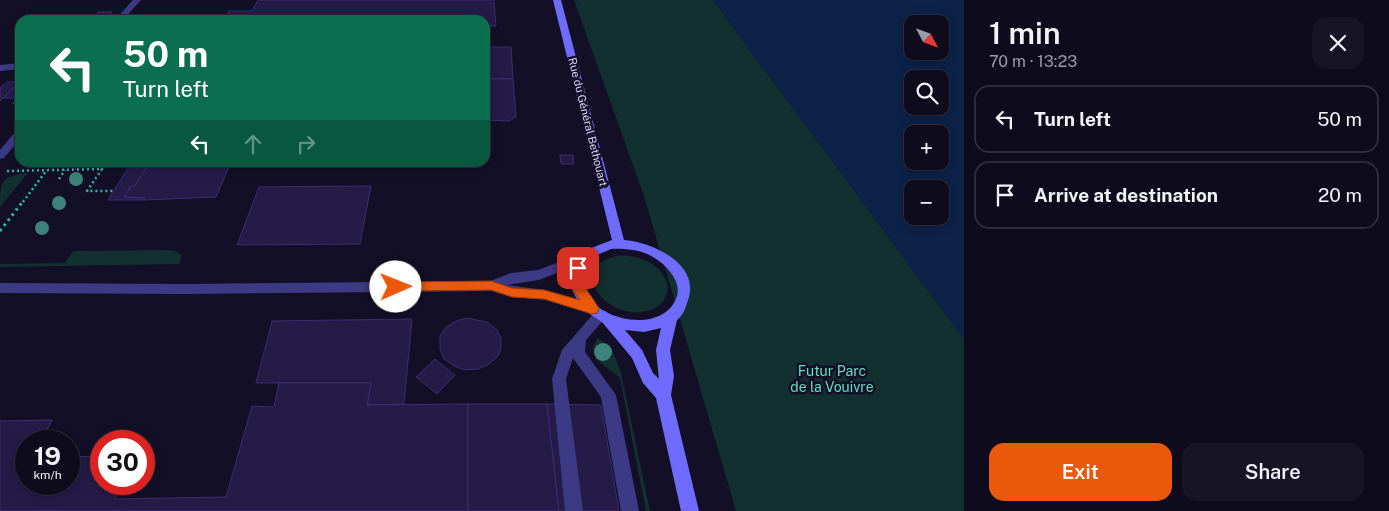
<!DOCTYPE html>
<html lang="en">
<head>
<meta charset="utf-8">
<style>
  body { margin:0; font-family:"Public Sans",sans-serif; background:#171425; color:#f1f3f6; height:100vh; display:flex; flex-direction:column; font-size:19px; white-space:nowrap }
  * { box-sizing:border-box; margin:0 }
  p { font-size:16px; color:#9b9ba3 }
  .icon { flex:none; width:28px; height:28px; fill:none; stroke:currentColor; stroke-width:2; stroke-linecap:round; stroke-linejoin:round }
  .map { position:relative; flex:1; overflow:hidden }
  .drawer { display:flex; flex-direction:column; background:#0e0b1c; width:425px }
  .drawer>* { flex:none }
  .hud { position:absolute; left:15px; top:15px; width:475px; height:152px; border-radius:15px; box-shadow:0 2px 12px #0003,0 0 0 1px #2e2b3b; background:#0b6e4f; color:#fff; overflow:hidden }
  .needle { width:32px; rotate:131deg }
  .fabs { position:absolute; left:904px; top:15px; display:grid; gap:10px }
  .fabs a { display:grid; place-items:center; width:45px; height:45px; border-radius:10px; background:#0e0b1c; box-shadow:0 2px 12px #0003,0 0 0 1px #2e2b3b; font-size:25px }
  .speed { position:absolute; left:15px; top:430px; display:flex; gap:10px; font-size:25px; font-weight:700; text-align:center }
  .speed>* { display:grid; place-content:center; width:65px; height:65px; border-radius:50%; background:#0e0b1c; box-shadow:0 2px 12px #0003,0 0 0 1px #2e2b3b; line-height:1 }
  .speed small { font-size:12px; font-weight:400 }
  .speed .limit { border:8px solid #d22; background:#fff; color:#111 }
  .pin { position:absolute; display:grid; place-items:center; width:42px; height:42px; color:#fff; margin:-21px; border-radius:10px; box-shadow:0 2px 8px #0006 }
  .me { position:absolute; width:55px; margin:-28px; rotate:89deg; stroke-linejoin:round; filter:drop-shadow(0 0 4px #0008) }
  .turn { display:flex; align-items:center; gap:18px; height:105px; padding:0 25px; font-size:22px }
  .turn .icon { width:65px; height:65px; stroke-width:2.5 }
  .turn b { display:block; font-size:35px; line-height:42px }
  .lanes { display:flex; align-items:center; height:48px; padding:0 25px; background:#0003; justify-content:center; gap:25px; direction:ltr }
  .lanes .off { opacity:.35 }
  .round { display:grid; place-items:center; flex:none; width:52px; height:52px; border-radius:15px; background:#171425 }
  .summary { display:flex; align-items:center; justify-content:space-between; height:85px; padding:0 25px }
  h1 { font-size:30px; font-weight:600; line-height:38px }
  .action { display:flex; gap:10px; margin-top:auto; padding:10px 25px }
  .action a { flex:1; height:58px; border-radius:15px; background:#ea580c; color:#fff; font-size:20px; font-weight:600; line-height:58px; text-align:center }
  .action a+a { background:#171425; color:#f1f3f6 }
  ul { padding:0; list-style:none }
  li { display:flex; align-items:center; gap:15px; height:68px; margin:0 10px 8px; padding:0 15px; border:2px solid #2e2b3b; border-radius:15px }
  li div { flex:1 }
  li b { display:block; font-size:19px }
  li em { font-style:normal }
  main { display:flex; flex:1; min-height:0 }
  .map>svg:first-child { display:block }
  .green { fill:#12302f }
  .water { fill:#0c2248; fill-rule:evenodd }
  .building { fill:#241b47; stroke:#3b2d73 }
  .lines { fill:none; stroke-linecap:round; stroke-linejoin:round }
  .path-far1 { stroke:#2fb8b0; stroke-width:2.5; stroke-dasharray:2 3; stroke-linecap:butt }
  .path { stroke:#2fb8b0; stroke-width:3; stroke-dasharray:2.5 4; stroke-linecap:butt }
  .lane { fill:#3d3a85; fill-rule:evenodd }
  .street { fill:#3d3a85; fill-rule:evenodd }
  .secondary { fill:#6f6bff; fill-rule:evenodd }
  .tree { fill:#3d827b }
  .route { fill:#ea580c; stroke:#983908 }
  .labels { text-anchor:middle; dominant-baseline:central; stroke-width:5; stroke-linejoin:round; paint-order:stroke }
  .far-street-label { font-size:11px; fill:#d9d4ff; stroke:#130f26 }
  .park-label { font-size:14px; fill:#5fe0c0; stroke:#130f26 }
</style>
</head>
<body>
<main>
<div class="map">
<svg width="964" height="511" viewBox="0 0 964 511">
  <rect width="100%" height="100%" fill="#130f26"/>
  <g class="green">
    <polygon points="574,0 713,0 964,339 964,511 736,511 644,196"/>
    <path d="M28 173 0 207C0 182 0 176 28 173Z"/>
    <polygon points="173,250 182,255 179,264 0,267 0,264 65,263 73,251"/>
    <path d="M617 256C639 254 664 264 668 288 667 298 662 305 653 309 612 327 561 269 617 256Z"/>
    <polygon points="598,338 612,349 621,373 650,511 646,511 620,378 596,359 593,346"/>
  </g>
  <path class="water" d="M713 0H964V339ZM912 24H940V51H912ZM912 79H940V106H912ZM912 134H940V161H912ZM912 189H940V216H912Z"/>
  <g class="building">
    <polygon points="258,0 494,0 496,26 485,26 485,20 224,20 229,11 252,11"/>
    <polygon points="98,12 112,12 105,20 91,20"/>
    <polygon points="485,47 511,47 513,79 485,79"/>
    <polygon points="485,79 513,79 516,117 509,121 485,120"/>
    <polygon points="7,82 19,82 0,101 0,88"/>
    <polygon points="19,82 20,95 17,98 3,98"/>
    <polygon points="560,155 573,155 574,164 561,164"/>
    <polygon points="132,162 150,162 135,186 131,186 124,197 145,198 144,200 108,200"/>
    <polygon points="150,162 231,162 216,197 144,200 145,198 124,197 131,186 135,186"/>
    <polygon points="371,186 360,244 237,245 259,187"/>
    <polygon points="467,318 487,322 496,329 501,338 501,348 498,356 489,364 478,369 465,370 454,366 444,359 440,349 440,336 446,327 456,321"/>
    <polygon points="412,319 404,404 367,405 371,383 256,383 272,321"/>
    <polygon points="435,359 455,375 437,394 416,377"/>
    <polygon points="279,383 371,383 367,405 468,404 468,511 0,511 0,421 52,420 41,441 26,441 26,484 69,484 69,457 101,456 101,484 121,484 115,499 226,497 252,406 274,407"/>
    <polygon points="468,404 547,404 559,511 468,511"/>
    <polygon points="547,404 601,405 619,511 559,511"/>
  </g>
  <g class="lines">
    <g class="path-far1">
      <polyline points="14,104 20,97"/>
      <polyline points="7,171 102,169 87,191 114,191"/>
      <polyline points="59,179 65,170"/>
      <polyline points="23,202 46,171"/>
    </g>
    <polyline class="path" points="0,231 24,200"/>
    <g class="lane">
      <polygon points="20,63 20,69 0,71 0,65"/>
      <polygon points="601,310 606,311 608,315 586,340 585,352 616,395 639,511 621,511 601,397 573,358 566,379 583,511 565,511 552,379 562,350 596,311"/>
    </g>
    <g class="street">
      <polygon points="133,0 141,0 123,20 115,20"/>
      <polygon points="20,130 20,139 4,158 0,159 0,150 16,131"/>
      <polygon points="586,252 590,254 592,257 590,260 539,280 506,285 545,290 598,305 600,309 598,313 593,314 545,300 512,297 491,291 186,294 0,293 0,283 186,284 490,281 511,273 538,270"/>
    </g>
    <path class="secondary" d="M553 0H561L624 240C652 242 701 264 688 300 685 309 684 314 677 320L670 350 674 376 671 395 699 511H681L656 398 643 383 632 358 602 322 582 309 571 288 573 265 589 249 612 240ZM611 249C633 248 652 252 667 268 674 276 680 286 677 296 665 335 595 322 585 289 583 283 584 275 584 269L597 255ZM661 328 656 350 659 379 653 373 642 350 625 330 644 332Z"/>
  </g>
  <g class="tree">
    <circle cx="76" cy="179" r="7"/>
    <circle cx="59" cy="203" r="7"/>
    <circle cx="42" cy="228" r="7"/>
    <circle cx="603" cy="352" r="9"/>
  </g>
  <path class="route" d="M578 264 584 268C584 294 588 288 599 309L597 313 592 314 544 299 512 297 491 290 396 291 390 287 396 282 491 281 512 288 544 290 580 300 572 289V268Z"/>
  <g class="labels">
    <g class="far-street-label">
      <text transform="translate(588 122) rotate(76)">Rue du Général Bethouart</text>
    </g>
    <g class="park-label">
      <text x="832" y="371">Futur Parc<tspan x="832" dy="16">de la Vouivre</tspan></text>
    </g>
  </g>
</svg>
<div class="fabs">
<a><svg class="needle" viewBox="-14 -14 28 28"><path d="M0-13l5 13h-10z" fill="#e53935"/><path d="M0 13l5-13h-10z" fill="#9b9ba3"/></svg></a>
<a><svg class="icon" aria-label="search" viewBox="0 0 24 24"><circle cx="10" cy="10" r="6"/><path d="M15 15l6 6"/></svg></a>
<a>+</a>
<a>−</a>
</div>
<div class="speed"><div>19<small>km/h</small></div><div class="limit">30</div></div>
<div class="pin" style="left:578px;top:268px;background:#d93025"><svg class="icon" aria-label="arrive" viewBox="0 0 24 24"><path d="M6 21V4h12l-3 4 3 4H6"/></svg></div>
<svg class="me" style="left:396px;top:287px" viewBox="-20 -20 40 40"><circle r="19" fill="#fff"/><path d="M0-13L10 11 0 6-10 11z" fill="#ea580c"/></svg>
<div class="hud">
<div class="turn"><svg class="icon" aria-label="left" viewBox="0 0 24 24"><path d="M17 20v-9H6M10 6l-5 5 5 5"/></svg><div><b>50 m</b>Turn left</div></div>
<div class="lanes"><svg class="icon" aria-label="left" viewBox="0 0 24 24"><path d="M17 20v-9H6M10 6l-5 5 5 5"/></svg><svg class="icon off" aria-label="ahead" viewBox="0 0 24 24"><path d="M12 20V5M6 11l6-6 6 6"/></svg><svg class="icon off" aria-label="right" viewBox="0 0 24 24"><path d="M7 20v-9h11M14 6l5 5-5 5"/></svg></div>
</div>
</div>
<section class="drawer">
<div class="summary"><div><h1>1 min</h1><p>70 m · 13:23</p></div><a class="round"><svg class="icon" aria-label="close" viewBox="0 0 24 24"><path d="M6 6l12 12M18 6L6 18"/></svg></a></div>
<ul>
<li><svg class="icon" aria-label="left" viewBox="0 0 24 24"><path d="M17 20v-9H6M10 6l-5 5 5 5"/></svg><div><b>Turn left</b></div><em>50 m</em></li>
<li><svg class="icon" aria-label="arrive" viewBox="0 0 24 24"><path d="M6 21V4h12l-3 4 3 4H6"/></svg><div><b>Arrive at destination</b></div><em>20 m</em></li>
</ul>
<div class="action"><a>Exit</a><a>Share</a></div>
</section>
</main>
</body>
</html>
